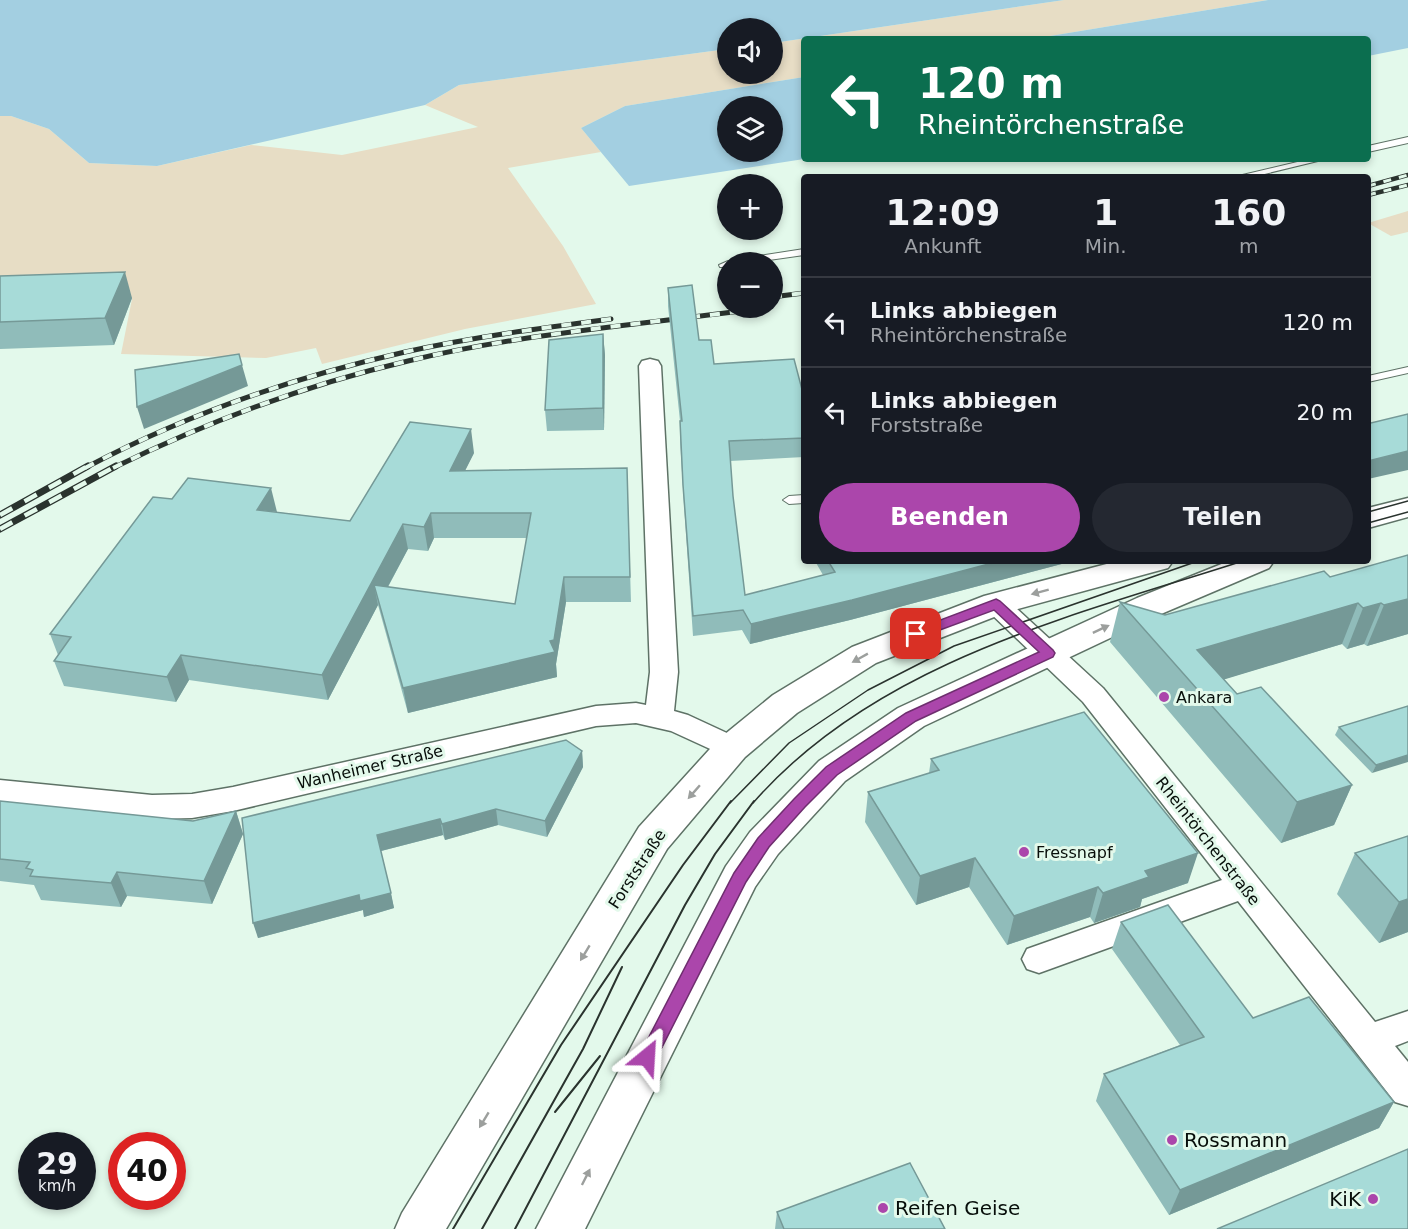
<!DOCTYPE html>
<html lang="de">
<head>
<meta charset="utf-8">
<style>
  body { margin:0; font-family:"DejaVu Sans",sans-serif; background:#242831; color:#f1f3f6; height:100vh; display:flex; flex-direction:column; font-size:22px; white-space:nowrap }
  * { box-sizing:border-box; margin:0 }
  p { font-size:20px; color:#9ea1a6 }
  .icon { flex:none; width:33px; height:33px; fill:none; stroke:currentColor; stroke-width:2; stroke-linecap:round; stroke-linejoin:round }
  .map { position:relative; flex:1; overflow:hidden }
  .drawer { position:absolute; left:801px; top:174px; width:570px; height:390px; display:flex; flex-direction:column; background:#171b24; border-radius:6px; box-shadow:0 3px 9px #0003 }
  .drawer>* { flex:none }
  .guide { position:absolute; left:801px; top:36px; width:570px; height:126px; border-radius:6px; box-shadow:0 3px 9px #0003; background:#0b6e4f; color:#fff; overflow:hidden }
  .controls { position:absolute; left:717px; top:18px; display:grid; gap:12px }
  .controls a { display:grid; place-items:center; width:66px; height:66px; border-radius:50%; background:#171b24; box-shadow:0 3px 9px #0003; font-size:30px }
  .speed { position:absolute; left:18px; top:1132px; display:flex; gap:12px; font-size:30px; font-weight:700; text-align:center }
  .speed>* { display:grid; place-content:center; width:78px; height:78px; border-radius:50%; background:#171b24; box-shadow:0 3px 9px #0003; line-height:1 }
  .speed small { font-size:15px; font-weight:400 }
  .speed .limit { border:9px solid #d22; background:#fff; color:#111 }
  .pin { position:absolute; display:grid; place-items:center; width:51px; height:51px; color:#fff; margin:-26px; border-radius:12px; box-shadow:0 3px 9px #0006 }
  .me { position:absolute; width:66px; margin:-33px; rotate:27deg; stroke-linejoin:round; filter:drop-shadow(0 0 4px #0008) }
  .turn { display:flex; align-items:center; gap:21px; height:126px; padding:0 18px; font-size:27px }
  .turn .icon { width:78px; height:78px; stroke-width:2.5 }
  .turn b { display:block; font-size:42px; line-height:51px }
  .eta { display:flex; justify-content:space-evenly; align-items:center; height:102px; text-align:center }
  .eta b { font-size:36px; font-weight:700; line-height:42px }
  .action { display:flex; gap:12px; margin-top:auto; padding:12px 18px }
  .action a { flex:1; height:69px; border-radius:36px; background:#ab46ab; color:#fff; font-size:24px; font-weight:700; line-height:69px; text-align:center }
  .action a+a { background:#242831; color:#f1f3f6 }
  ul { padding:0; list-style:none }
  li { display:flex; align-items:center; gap:18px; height:90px; padding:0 18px; border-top:2px solid #363941 }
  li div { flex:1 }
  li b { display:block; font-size:22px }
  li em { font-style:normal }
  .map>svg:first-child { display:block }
  .green { fill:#e7ddc5 }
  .water { fill:#a3cfe1; fill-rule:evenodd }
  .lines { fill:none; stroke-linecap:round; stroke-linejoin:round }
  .service-casing { stroke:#5e7266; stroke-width:2 }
  .minor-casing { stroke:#5e7266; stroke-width:3 }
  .tertiary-casing { stroke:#5e7266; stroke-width:3 }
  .service { fill:#fff; fill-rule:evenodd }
  .minor { fill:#fff; fill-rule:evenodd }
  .tertiary { fill:#fff; fill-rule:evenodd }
  .tram-far1 { stroke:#2a332e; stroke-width:1.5 }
  .tram { stroke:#2a332e; stroke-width:2 }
  .rail-far2-casing { stroke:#2a332e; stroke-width:4.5 }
  .rail-far1-casing { stroke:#2a332e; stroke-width:5 }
  .rail-casing { stroke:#2a332e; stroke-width:7 }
  .rail-far2 { stroke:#e3f9eb; stroke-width:3; stroke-dasharray:8; stroke-linecap:butt }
  .rail-far1 { stroke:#e3f9eb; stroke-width:4; stroke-dasharray:10; stroke-linecap:butt }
  .rail { stroke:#e3f9eb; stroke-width:4.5; stroke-dasharray:14; stroke-linecap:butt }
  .wall { fill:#90bcba; fill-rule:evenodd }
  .shaded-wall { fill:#759997 }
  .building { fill:#a7dbd8; stroke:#759997; stroke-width:1.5 }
  .oneway { fill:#9c9f9d }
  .route { fill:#ab46ab; stroke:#6f2e6f; stroke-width:1.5 }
  .poi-dot { fill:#ab46ab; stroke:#e3f9eb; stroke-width:2 }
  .labels { text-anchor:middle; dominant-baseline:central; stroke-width:6; stroke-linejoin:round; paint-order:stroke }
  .poi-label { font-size:16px; fill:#070e0a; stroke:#e3f9eb; text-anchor:start }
  .street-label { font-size:16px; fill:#070e0a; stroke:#e3f9eb }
  .near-poi-label { font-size:20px; fill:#070e0a; stroke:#e3f9eb; text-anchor:start }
</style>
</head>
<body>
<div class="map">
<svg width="1408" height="1229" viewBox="0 0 1408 1229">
  <rect width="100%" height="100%" fill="#e3f9eb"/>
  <g class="green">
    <polygon points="1064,0 1268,0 1032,39 804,39 804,77 625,106 581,128 601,152 508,168 563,246 596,304 465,329 322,364 316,348 266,358 121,354 132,299 0,303 0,116 11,116 49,129 89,163 157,166 251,145 342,155 478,127 425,105 459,85 727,49 728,74 772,74 773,43"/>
    <polygon points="1408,211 1408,232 1391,236 1368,223"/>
  </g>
  <g class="water">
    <polygon points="0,0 1064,0 773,43 772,28 728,28 727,49 459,85 425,105 157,166 89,163 49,129 11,116 0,116"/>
    <polygon points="1268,0 1408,0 1408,48 1368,56 1368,39 1032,39"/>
    <path d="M804 77V159L629 186 581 128 625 106ZM728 106H772V152H728Z"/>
  </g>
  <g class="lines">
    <defs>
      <g id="service">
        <polygon points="1408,137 1408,143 1368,152 1368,146"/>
        <polygon points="1310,159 1326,159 1252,177 1234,177"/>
        <polygon points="804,249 804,255 755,262 734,262 739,259"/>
        <polygon points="728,261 732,262 728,262 728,267 720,267 719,265"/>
        <polygon points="1408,367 1408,373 1368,382 1368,376"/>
        <polygon points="804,495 804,503 789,504 783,500 789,496"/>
      </g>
      <g id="minor">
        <polygon points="650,359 658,361 661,366 678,672 674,711 688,715 742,740 747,748 742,756 732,759 671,731 636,723 596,726 233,811 192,818 152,819 0,804 0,780 152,795 192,794 233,787 596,706 636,703 646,705 650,672 639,366 642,361"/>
        <polygon points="996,595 1005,598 1103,688 1375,1022 1408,1011 1408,1041 1395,1046 1408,1062 1408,1106 1395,1102 1238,901 1039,973 1027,969 1022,959 1027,949 1222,880 1083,702 987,610 983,604 987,598"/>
      </g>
      <g id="tertiary">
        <polygon points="1408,498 1408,517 1368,528 1368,508"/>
        <polygon points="1118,561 1173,561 1168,568 1007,612 876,663 797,713 745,757 667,849 446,1229 395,1229 402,1213 639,827 719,739 773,695 852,647 984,596"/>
        <polygon points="1229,561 1274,561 1269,568 1161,614 924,726 845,781 778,854 755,887 585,1229 536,1229 726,866 750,832 819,761 898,708 1137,598"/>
      </g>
    </defs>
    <use href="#service" class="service-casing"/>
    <use href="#minor" class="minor-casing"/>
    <use href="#tertiary" class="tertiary-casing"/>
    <use href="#service" class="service"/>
    <use href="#minor" class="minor"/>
    <use href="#tertiary" class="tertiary"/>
    <g class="tram-far1">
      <polyline points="1368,512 1408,501"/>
      <polyline points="1368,523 1408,512"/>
      <polyline points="730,803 789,743 868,690 954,646 1198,561"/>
      <path d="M753 803C876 662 1072 616 1243 561"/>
    </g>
    <g class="tram">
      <polyline points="555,1112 600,1056"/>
      <polyline points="453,1229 561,1045 683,865 731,801"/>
      <polyline points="482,1229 583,1049 622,967"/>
      <polyline points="515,1229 685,905 715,854 754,801"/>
    </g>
    <defs>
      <g id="rail-far2">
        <polyline points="1368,186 1408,175"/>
        <polyline points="1368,195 1408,185"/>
      </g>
      <g id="rail-far1">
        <polyline points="772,297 804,293"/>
        <path d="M85 468C185 415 294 377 405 352 473 337 542 328 611 319"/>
        <path d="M113 468C207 422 305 385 408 361 524 333 646 324 764 308"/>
      </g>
      <g id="rail">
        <polyline points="0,515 88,466"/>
        <polyline points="0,529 116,466"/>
      </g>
    </defs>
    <use href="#rail-far2" class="rail-far2-casing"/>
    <use href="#rail-far1" class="rail-far1-casing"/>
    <use href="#rail" class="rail-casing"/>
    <use href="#rail-far2" class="rail-far2"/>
    <use href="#rail-far1" class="rail-far1"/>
    <use href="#rail" class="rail"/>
  </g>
  <g class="wall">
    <polygon points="0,276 132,298 114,345 0,349"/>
    <polygon points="668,288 699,340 714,364 804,397 804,457 730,461 733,496 745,595 823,575 815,561 1073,561 850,620 750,644 742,630 693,636 684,505 680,440 680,421 668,306"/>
    <polygon points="603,334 605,355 604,430 547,431 545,410"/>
    <path d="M474 453 465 470 627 468 631 602H566L556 664 557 677 408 713 378 605 328 700 189 680 176 702 64 686 54 661 58 655 50 634 277 512 350 521ZM434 538H527L515 604 388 587 408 549 428 551Z"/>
    <polygon points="804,519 804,542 802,539"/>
    <polygon points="1408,555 1408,634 1367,646 1364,644 1347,649 1342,644 1224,679 1237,694 1352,785 1334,825 1281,843 1110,642 1120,602 1165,615 1330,577"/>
    <polygon points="1408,706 1372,773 1335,735 1339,727"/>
    <polygon points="582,751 583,767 547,837 498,825 445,840 443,835 381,851 394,908 364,917 363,910 258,938 242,818"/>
    <polygon points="931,759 1188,883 1142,899 1140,907 1094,923 1090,917 1007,945 969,887 916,905 865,822 868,792 929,773"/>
    <polygon points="0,801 193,821 236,811 243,834 212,904 127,896 121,907 41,900 34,885 0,881"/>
    <polygon points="1408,836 1408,932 1379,943 1337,894 1355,853"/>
    <polygon points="1121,922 1253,1018 1394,1102 1379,1128 1169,1215 1096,1101 1104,1074 1180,1045 1112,949"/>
    <polygon points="777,1212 945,1229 775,1229"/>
  </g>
  <g class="shaded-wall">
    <polygon points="125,272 132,298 114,345 105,318"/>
    <polygon points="603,334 605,355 604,430 603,408"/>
    <polygon points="242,365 248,386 144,429 137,407"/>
    <polygon points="471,429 474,453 453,495 450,471"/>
    <polygon points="1408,451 1408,470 1368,479 1368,461"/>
    <polygon points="271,488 277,512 257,510"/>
    <polygon points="431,513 434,538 428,551 424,527"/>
    <polygon points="403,524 408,549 379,603 374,585 378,605 328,700 322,675"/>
    <polygon points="1000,561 1073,561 850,620 750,644 751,624"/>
    <polygon points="564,577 566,602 556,664 557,677 408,713 403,688 550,641"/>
    <polygon points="1408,599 1408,634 1367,646 1384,605"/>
    <polygon points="1358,603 1342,644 1196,688 1197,650"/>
    <polygon points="1381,603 1364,644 1347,649 1363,608"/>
    <polygon points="181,655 189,680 176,702 167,677"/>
    <polygon points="582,751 583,767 547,837 545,821"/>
    <polygon points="1408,755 1408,762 1372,773 1376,765"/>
    <polygon points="1352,785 1334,825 1281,843 1297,802"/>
    <polygon points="496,809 498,825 445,840 442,824"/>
    <polygon points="236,811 243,834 212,904 204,881"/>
    <polygon points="440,819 443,835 381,851 377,835"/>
    <polygon points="1198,853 1188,883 1142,899 1140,907 1094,923 1103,893 1145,871"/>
    <polygon points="975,858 969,887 916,905 920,876"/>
    <polygon points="117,872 127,896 121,907 111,883"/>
    <polygon points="1098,887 1090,917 1007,945 1014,916"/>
    <polygon points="391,893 394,908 364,917 363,910 258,938 253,923 359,895"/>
    <polygon points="1408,899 1408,932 1379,943 1399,902"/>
    <polygon points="1394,1102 1379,1128 1169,1215 1180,1190"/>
  </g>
  <g class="building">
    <polygon points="125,272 105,318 0,322 0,276"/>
    <polygon points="692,285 699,340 711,340 714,364 794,359 804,397 804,438 729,441 733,496 745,595 835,572 828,561 1000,561 852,600 751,624 743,610 693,616 683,485 680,421 682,421 668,288"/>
    <polygon points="603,334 603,408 545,410 549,340"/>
    <polygon points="239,354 242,365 137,407 135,370"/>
    <polygon points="1408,414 1408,451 1368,461 1368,421 1371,423"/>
    <polygon points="410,422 471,429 450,471 627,468 630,577 564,577 554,640 550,641 555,652 403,688 374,585 515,604 531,513 431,513 424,527 403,524 322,675 181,655 167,677 54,661 71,637 50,634 153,497 172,499 188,478 271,488 257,510 350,521"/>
    <polygon points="1408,555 1408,599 1384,605 1381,603 1363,608 1358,603 1197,650 1237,694 1261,687 1352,785 1297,802 1120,602 1165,615 1324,571 1330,577"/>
    <polygon points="1408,706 1408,755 1376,765 1339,727"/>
    <polygon points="1084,712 1198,853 1145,871 1149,877 1103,893 1098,887 1014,916 975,858 920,876 868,792 939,770 931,759"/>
    <polygon points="566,740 582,751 545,821 496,809 442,824 440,819 377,835 391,893 360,901 359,895 253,923 242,818"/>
    <polygon points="0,801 193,821 236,811 204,881 117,872 111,883 30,876 33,870 26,868 30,862 0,859"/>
    <polygon points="1408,836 1408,899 1399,902 1355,853"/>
    <polygon points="1168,905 1253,1018 1309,997 1394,1102 1180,1190 1104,1074 1204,1037 1121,922"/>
    <polygon points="1408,1149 1408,1229 1217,1229"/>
    <polygon points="910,1163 945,1229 784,1229 777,1212"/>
  </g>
  <defs><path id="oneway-solid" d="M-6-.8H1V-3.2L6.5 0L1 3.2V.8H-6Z" transform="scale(1.5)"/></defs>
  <g class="oneway">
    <use href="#oneway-solid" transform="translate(1040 592) rotate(165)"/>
    <use href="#oneway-solid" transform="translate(1101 629) rotate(-25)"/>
    <use href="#oneway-solid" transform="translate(860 658) rotate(151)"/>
    <use href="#oneway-solid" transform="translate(694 792) rotate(131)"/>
    <use href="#oneway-solid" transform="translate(585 953) rotate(121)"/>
    <use href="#oneway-solid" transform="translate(484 1120) rotate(121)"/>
    <use href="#oneway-solid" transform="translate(586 1177) rotate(-63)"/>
  </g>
  <polygon class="route" points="996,599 1000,601 1053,650 1055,653 1053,657 916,721 837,775 805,807 769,847 746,882 654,1063 647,1065 641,1063 638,1057 641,1052 734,873 758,838 794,799 826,767 906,713 1039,652 994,610 921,637 911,637 909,634 911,631"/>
  <g class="poi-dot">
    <circle cx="1164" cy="697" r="6"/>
    <circle cx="1024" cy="852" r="6"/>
    <circle cx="1172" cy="1140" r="6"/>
    <circle cx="1373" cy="1199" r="6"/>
    <circle cx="883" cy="1208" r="6"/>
  </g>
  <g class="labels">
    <g class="poi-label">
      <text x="1176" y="697">Ankara</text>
      <text x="1036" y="852">Fressnapf</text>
    </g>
    <g class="street-label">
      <text transform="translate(370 767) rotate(-13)">Wanheimer Straße</text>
      <text transform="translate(1208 841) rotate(52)">Rheintörchenstraße</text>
      <text transform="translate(637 869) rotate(-57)">Forststraße</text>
    </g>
    <g class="near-poi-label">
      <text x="1184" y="1140">Rossmann</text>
      <text x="1361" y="1199" text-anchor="end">KiK</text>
      <text x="895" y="1208">Reifen Geise</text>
    </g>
  </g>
</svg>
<div class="controls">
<a><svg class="icon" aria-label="sound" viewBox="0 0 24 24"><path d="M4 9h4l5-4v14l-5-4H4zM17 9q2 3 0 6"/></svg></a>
<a><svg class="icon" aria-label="layers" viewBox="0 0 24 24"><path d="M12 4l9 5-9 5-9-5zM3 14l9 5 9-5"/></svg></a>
<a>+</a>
<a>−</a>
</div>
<div class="speed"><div>29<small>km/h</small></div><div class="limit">40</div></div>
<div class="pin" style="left:916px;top:634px;background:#d93025"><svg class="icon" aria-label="arrive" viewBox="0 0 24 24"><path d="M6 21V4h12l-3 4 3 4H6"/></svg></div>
<svg class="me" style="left:647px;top:1057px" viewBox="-20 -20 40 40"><path d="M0-17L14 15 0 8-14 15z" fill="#ab46ab" stroke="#fff" stroke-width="4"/></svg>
<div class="guide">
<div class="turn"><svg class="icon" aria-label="left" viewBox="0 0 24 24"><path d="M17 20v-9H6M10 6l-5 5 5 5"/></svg><div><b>120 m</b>Rheintörchenstraße</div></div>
</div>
<section class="drawer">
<div class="eta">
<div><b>12:09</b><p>Ankunft</p></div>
<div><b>1</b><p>Min.</p></div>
<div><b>160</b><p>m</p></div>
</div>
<ul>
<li><svg class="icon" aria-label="left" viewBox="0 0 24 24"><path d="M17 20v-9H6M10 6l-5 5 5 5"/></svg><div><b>Links abbiegen</b><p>Rheintörchenstraße</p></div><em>120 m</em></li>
<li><svg class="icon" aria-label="left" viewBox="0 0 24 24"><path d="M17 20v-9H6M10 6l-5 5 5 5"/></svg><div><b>Links abbiegen</b><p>Forststraße</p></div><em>20 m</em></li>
</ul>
<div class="action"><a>Beenden</a><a>Teilen</a></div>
</section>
</div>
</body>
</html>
